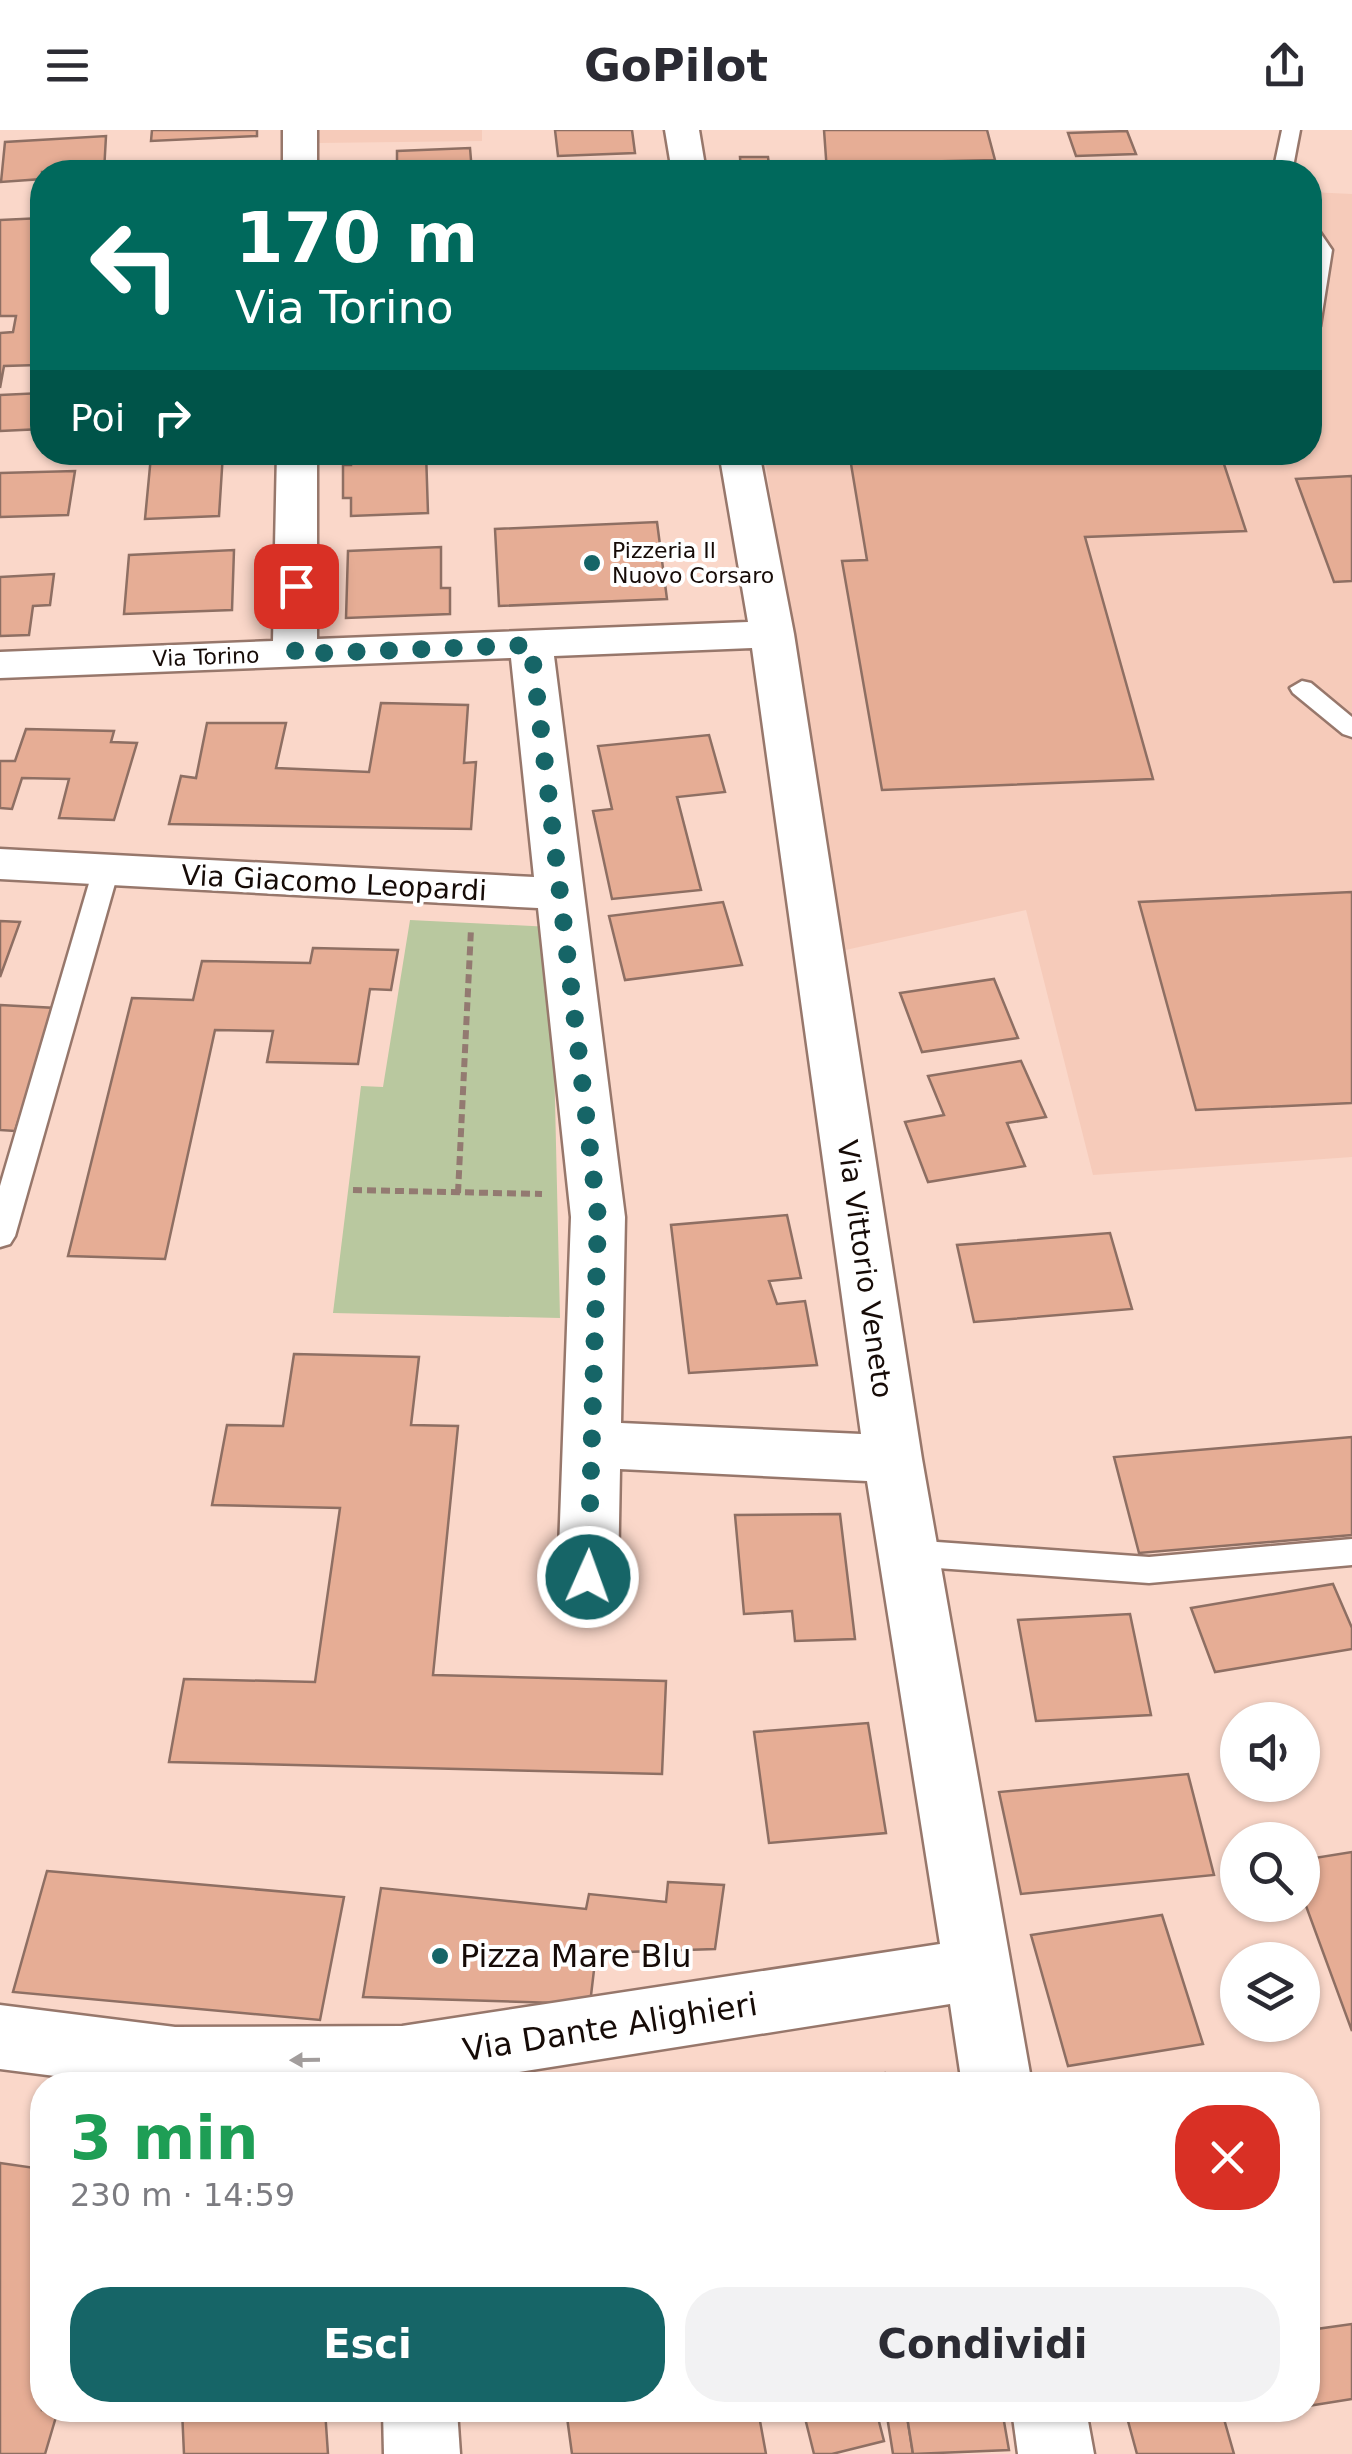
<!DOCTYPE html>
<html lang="it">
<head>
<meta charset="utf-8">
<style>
  body { margin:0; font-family:"DejaVu Sans",sans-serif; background:#f2f2f3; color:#2b2b33; height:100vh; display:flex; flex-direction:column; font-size:38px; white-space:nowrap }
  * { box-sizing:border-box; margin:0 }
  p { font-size:32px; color:#7c7c81 }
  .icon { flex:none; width:55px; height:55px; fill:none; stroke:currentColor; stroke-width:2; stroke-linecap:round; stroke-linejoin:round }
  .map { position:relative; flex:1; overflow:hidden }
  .panel { position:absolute; left:30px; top:1942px; width:1290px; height:350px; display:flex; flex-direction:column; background:#fff; border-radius:40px; box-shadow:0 2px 8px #0004 }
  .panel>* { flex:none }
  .top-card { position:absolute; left:30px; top:30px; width:1292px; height:305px; border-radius:40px; box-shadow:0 2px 8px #0004; background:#00695c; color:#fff; overflow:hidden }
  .tools { position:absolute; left:1220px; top:1572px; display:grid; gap:20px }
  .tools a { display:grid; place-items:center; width:100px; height:100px; border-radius:50%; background:#fff; box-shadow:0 2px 8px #0004; font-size:50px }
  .pin { position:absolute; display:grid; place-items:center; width:85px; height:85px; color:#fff; margin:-42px; border-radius:20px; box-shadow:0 5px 15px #0006 }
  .me { position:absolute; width:110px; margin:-55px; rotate:2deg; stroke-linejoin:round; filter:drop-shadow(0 0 8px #0008) }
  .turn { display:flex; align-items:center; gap:35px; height:210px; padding:0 40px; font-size:45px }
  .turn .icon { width:130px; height:130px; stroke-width:2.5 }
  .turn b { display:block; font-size:70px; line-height:85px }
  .then { display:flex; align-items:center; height:95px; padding:0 40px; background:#0003; gap:20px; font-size:38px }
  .round { display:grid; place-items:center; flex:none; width:105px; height:105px; border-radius:40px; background:#f2f2f3 }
  .headline { display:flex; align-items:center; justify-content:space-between; height:170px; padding:0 40px }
  h1 { font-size:60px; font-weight:700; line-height:75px; color:#1e9e55 }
  .primary-button { display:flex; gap:20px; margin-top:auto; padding:20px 40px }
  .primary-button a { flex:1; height:115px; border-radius:40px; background:#166567; color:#fff; font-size:40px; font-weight:700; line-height:115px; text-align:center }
  .primary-button a+a { background:#f2f2f3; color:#2b2b33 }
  header { display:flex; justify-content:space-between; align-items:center; height:130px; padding:0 40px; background:#fff; font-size:45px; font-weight:700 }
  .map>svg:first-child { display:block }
  .built { fill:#f6cbba }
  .green { fill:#b9c89f }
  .building { fill:#e6ad95; stroke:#8e6f63; stroke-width:2.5 }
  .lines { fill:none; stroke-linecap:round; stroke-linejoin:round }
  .lane-casing { stroke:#97776b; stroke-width:5 }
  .street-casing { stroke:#97776b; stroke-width:5 }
  .path { stroke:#937a71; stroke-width:6; stroke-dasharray:9 5; stroke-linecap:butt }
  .lane { fill:#fff; fill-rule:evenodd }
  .street { fill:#fff; fill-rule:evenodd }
  .oneway { fill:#a29d9c }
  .route { stroke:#166567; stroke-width:18; stroke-dasharray:0 32.4 }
  .poi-dot { fill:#166567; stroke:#fff; stroke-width:4 }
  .labels { text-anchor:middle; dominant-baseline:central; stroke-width:8; stroke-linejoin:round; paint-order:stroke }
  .far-poi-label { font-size:22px; fill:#160b07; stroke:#fff; text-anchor:start }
  .far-street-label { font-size:22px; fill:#160b07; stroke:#fff }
  .street-label { font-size:28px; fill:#160b07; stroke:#fff }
  .near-poi-label { font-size:32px; fill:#160b07; stroke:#fff; text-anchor:start }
  .near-street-label { font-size:32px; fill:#160b07; stroke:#fff }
</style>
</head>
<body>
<header><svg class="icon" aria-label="menu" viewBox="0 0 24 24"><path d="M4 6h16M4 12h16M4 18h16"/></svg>GoPilot<svg class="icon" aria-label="share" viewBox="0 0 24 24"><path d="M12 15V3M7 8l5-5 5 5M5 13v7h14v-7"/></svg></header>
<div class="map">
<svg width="1352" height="2324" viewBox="0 0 1352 2324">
  <rect width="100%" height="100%" fill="#fad7c9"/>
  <g class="built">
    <polygon points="319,0 482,0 482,11 318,13"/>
    <polygon points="1310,62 1352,64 1352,1027 1093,1045 1026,780 841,821 764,323 1310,322"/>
  </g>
  <polygon class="green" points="410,790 551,797 560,1188 333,1183 361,956 383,957"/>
  <g class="building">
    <polygon points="152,0 257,0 257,6 151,11"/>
    <polygon points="555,0 632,0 635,23 558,26"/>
    <polygon points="824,0 987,0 995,30 911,32 913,42 827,42"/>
    <polygon points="1127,1 1136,24 1076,26 1068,3"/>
    <polygon points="106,6 104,42 42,42 42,49 1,52 5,12"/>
    <polygon points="470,18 472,42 397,42 397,21"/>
    <polygon points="740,27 768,27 770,42 741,42"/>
    <polygon points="42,88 42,205 38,235 4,236 0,258 0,203 13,202 16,186 0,186 0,90"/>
    <polygon points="42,263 42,299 0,301 0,265"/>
    <polygon points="351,322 426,322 428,383 351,386 351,368 343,368 343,335 351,335"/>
    <polygon points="849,322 1220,322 1246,401 1085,407 1153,649 882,660 842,431 867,430"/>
    <polygon points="223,323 219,386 145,389 151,326"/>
    <polygon points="75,341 68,385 0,387 0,343"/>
    <polygon points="1352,346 1352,451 1334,452 1296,349"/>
    <polygon points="657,392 667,469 499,476 495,399"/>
    <polygon points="441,417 441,458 450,458 450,484 346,488 348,421"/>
    <polygon points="234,420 232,480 124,484 129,425"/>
    <polygon points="54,444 50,475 33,476 29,505 0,506 0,447"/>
    <polygon points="381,573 468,575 464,633 476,632 471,699 169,694 181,646 196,648 207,593 286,593 276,638 369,642"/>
    <polygon points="26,599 114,601 111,612 137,613 114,690 59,688 69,649 22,648 12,679 0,678 0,631 15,631"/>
    <polygon points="709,605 725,662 677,667 701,760 612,769 593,681 612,679 598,616"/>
    <polygon points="1352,762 1352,973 1196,980 1139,772"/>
    <polygon points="723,772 742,835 625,850 609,786"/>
    <polygon points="0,791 20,792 0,847"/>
    <polygon points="313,818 398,820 391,860 370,859 358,934 267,932 273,901 215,900 165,1129 68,1126 132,868 193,870 202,831 310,833"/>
    <polygon points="994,849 1018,908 922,922 900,863"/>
    <polygon points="0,875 56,878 15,1001 0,1000"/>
    <polygon points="1021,931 1046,987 1007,993 1025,1036 928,1052 905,992 944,985 928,946"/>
    <polygon points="787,1085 801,1148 769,1151 777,1174 805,1171 817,1235 689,1243 671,1095"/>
    <polygon points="1110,1103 1132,1179 974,1192 957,1115"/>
    <polygon points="294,1224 419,1227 411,1295 458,1296 433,1545 666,1551 662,1644 169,1632 184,1549 315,1552 340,1378 212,1375 227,1295 283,1296"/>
    <polygon points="1352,1307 1352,1405 1139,1423 1114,1327"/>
    <polygon points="840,1384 855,1509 795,1511 792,1481 744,1484 735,1385"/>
    <polygon points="1333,1454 1352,1498 1352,1519 1215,1542 1191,1478"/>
    <polygon points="1130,1484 1151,1585 1036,1591 1018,1490"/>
    <polygon points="868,1593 886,1703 769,1713 754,1602"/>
    <polygon points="1188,1644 1214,1745 1021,1764 999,1662"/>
    <polygon points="1352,1722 1352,1901 1302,1765 1302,1730"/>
    <polygon points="47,1741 344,1767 320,1890 13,1862"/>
    <polygon points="668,1752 724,1755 715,1819 596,1823 590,1874 363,1867 381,1758 586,1779 589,1764 666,1772"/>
    <polygon points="1162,1785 1203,1914 1068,1936 1031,1805"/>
    <polygon points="885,1943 887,1955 841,1955 839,1947"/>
    <polygon points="0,2033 42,2039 42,2280 58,2280 45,2324 0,2324"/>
    <polygon points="1352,2194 1352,2269 1308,2276 1308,2196 1309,2200"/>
    <polygon points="182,2280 325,2280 328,2324 184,2324"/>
    <polygon points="566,2280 758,2280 766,2324 572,2324"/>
    <polygon points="803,2280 876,2280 884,2311 832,2324 814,2324"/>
    <polygon points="886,2280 906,2280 913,2324 893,2324"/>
    <polygon points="906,2280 1002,2280 1009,2320 913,2324"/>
    <polygon points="1125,2280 1283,2280 1224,2289 1234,2324 1137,2324"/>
  </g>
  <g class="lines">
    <defs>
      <g id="lane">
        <polygon points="1282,0 1300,0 1292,42 1273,42"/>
        <polygon points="1310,96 1317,98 1332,120 1320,196 1310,202"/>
        <polygon points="1302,551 1311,553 1352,587 1352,607 1343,604 1293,563 1290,558"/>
        <polygon points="105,735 118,743 15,1106 10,1114 0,1117 0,1056 92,743"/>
        <polygon points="1352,1409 1352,1435 1149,1453 909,1436 897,1432 893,1423 897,1414 909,1410 1149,1427"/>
      </g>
      <g id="street">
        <rect x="283" y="0" width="34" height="42"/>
        <polygon points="665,0 699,0 706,42 672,42"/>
        <path d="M277 322H317V509L748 492 719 322H759L794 504 922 1329 1032 1955H962L950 1874 436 1955H126L0 1939V1875L175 1897 402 1896 940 1814 867 1351 620 1339 618 1447 609 1465 588 1472 567 1465 558 1447 571 1087 538 778 0 749V719L534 747 511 528 0 548V522L273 511ZM752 518 861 1304 621 1293 625 1087 554 526Z"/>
        <polygon points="383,2280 457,2280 460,2324 384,2324"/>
        <polygon points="1012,2280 1086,2280 1094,2324 1018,2324"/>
      </g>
    </defs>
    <use href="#lane" class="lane-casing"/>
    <use href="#street" class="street-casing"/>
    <g class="path">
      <polyline points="353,1060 542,1064"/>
      <polyline points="458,1063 471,799"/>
    </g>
    <use href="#lane" class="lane"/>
    <use href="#street" class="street"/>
  </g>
  <defs><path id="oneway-solid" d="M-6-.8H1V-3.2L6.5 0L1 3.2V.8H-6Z" transform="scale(2.5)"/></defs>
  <use class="oneway" href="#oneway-solid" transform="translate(305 1930) rotate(179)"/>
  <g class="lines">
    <polyline class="route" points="296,456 295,524 531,515 598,1087 588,1447"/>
  </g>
  <g class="poi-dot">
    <circle cx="592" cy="433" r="10"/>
    <circle cx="440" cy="1826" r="10"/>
  </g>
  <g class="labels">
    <g class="far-poi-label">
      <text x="612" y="420">Pizzeria Il<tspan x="612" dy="25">Nuovo Corsaro</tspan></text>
    </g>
    <g class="far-street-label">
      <text transform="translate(206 527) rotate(-2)">Via Torino</text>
    </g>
    <g class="street-label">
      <text transform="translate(334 753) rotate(3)">Via Giacomo Leopardi</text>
      <text transform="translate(865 1139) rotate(82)">Via Vittorio Veneto</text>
    </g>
    <g class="near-poi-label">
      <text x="460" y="1826">Pizza Mare Blu</text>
    </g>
    <g class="near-street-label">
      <text transform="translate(610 1897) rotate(-9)">Via Dante Alighieri</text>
    </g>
  </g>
</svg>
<div class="tools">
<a><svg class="icon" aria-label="sound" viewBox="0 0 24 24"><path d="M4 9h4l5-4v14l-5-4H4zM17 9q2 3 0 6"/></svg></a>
<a><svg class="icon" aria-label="search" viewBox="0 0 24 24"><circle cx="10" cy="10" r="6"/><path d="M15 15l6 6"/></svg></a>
<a><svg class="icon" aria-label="layers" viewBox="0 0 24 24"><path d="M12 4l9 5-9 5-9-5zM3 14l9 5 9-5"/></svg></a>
</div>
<div class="pin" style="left:296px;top:456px;background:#d93025"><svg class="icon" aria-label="arrive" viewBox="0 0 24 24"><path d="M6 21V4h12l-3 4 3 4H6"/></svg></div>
<svg class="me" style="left:588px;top:1447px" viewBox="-20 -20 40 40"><circle r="17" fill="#166567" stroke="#fff" stroke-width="3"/><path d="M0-11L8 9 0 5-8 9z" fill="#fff"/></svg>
<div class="top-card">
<div class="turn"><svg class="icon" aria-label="left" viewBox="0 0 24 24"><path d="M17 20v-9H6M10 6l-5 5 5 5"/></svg><div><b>170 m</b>Via Torino</div></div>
<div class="then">Poi<svg class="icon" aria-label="right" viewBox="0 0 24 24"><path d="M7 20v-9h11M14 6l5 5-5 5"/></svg></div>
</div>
<section class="panel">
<div class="headline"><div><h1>3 min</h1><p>230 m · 14:59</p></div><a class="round" style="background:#d93025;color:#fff"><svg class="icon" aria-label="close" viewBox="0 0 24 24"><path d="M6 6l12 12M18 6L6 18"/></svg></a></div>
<div class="primary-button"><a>Esci</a><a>Condividi</a></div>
</section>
</div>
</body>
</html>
